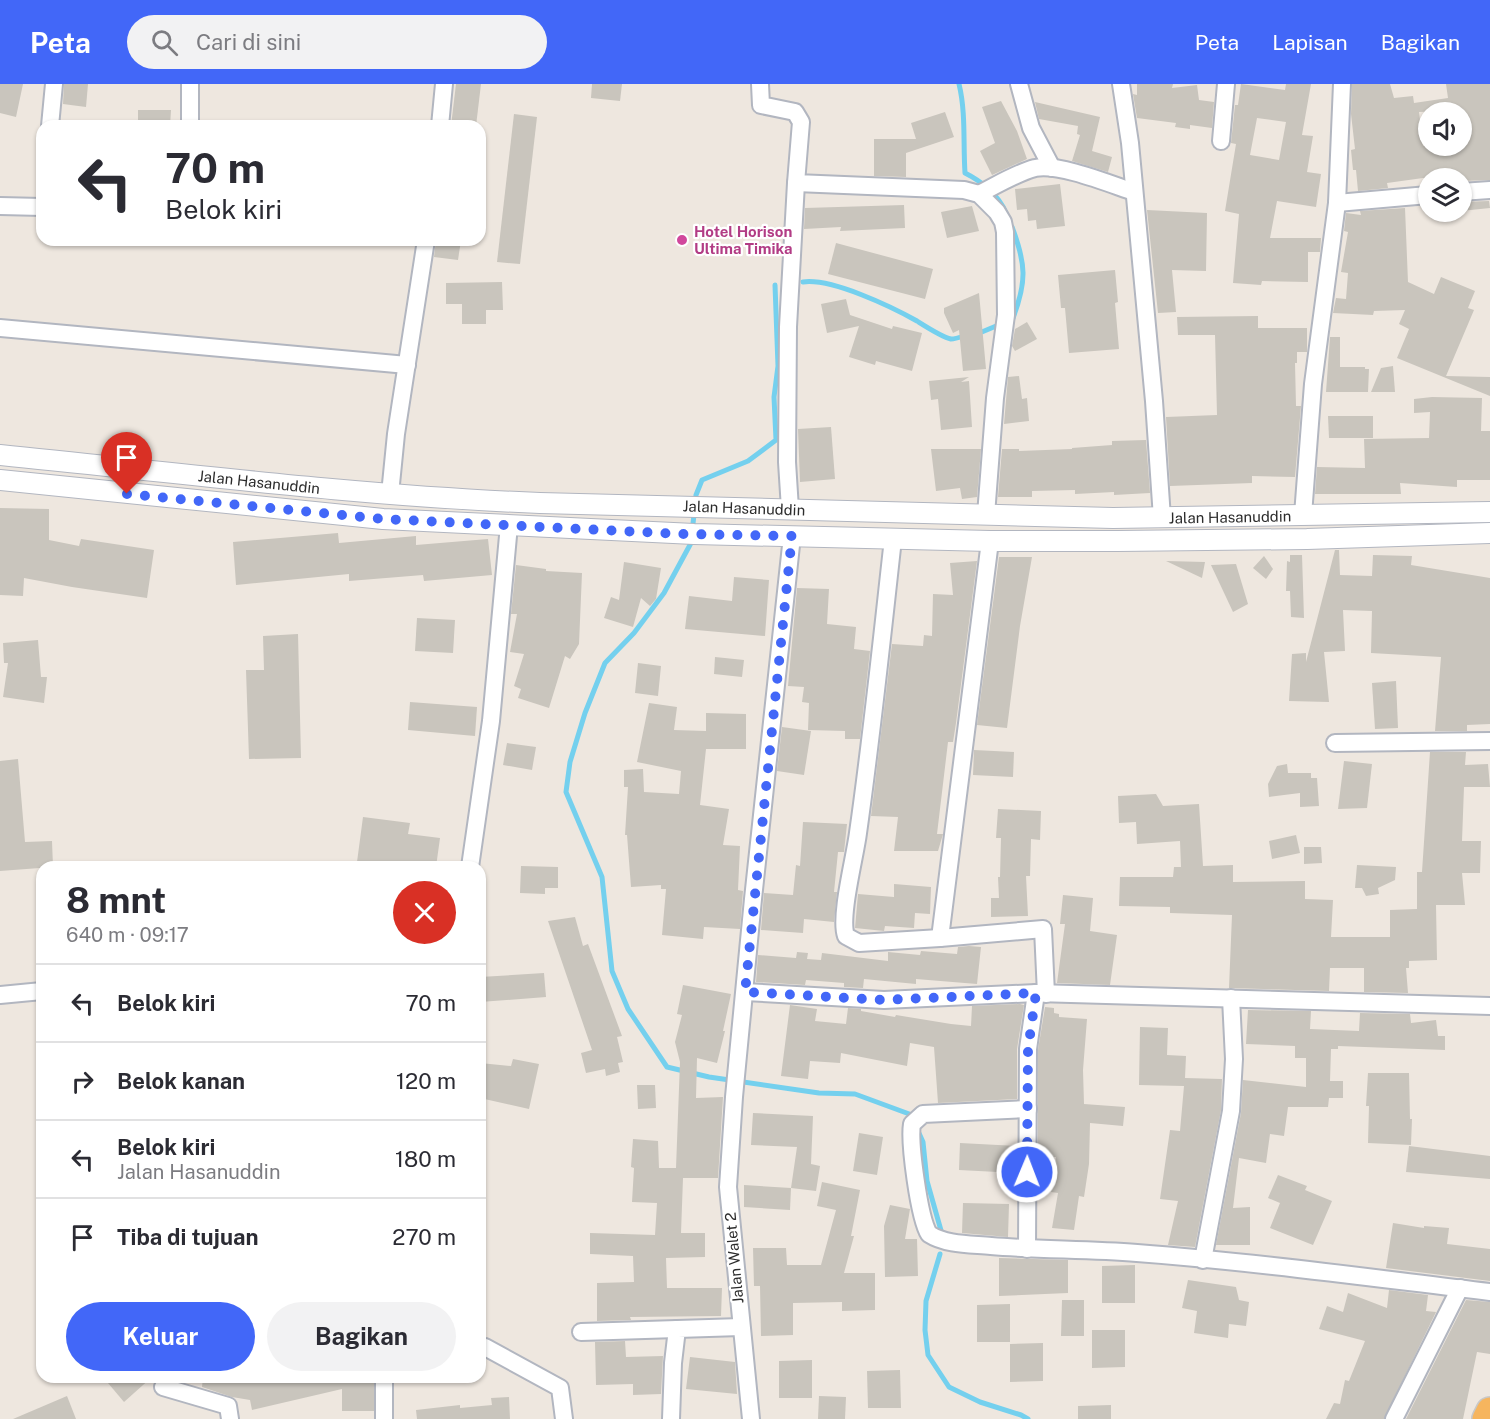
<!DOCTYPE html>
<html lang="id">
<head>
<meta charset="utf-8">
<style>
  body { margin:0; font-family:"Public Sans",sans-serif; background:#f2f2f3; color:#2b2b33; height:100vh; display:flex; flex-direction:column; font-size:22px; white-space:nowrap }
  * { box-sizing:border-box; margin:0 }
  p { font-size:20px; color:#7c7c81 }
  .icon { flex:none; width:33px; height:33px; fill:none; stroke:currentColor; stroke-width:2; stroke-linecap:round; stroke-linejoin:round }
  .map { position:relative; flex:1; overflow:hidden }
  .drawer { position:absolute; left:36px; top:777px; width:450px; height:522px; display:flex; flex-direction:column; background:#fff; border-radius:18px; box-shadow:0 2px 4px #0004 }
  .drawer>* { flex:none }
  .guide { position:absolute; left:36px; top:36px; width:450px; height:126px; border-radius:18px; box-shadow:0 2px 4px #0004; background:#fff; color:#2b2b33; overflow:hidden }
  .buttons { position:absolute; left:1418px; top:18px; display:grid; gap:12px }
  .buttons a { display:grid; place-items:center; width:54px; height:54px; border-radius:50%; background:#fff; box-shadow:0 2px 4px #0004; font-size:30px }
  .pin { position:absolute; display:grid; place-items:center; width:51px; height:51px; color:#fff; margin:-62px -26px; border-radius:50% 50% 50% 0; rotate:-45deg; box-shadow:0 0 6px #0007 }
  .pin .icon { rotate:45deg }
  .me { position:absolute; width:66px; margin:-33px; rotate:1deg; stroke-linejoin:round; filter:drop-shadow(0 0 4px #0008) }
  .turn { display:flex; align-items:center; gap:21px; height:126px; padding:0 30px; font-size:27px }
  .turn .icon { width:78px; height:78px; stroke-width:2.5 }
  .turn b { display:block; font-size:42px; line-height:51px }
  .round { display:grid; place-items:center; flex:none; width:63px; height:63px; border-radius:32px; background:#f2f2f3 }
  .headline { display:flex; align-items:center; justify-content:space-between; height:102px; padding:0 30px }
  h1 { font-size:36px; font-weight:700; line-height:45px }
  .button { display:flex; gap:12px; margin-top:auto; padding:12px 30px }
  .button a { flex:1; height:69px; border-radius:36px; background:#4267f8; color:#fff; font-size:24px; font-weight:700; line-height:69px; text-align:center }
  .button a+a { background:#f2f2f3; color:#2b2b33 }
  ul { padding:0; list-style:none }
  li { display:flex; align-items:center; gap:18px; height:78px; padding:0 30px; border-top:2px solid #e1e1e2 }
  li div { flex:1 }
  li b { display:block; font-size:22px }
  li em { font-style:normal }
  header { display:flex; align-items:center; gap:36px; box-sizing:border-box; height:84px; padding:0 30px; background:#4267f8; color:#fff }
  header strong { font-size:28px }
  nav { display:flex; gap:33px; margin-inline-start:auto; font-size:21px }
  .search { width:420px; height:54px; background:#f2f2f3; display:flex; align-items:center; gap:15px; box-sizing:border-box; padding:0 21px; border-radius:33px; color:#7c7c81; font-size:22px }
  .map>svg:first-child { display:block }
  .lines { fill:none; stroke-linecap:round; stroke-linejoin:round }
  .stream { stroke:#74d0ee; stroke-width:5 }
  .building { fill:#c9c5bd; fill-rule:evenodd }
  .minor-casing { stroke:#b2b6c0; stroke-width:20 }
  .tertiary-casing { stroke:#b2b6c0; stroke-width:22 }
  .trunk-casing { stroke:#c8c8c8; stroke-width:30 }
  .minor { stroke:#fff; stroke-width:16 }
  .tertiary { stroke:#fff; stroke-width:20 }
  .trunk { stroke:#f6b55e; stroke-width:27 }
  .route { stroke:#4267f8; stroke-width:10; stroke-dasharray:0 18 }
  .hotel-dot { fill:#d1479c; stroke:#fff; stroke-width:2 }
  .labels { text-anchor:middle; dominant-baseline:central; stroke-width:4.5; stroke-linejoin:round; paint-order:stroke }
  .hotel-label { font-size:15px; font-weight:bold; fill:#b23c85; stroke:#fff; text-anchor:start }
  .street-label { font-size:15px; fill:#2c2c2c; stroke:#fff }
</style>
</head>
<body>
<header>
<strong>Peta</strong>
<div class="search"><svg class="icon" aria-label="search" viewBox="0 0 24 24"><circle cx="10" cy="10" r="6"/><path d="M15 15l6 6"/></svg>Cari di sini</div>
<nav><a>Peta</a><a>Lapisan</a><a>Bagikan</a></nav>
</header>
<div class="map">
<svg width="1490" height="1335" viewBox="0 0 1490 1335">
  <rect width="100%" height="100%" fill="#eee7df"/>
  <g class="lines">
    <g class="stream">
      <path d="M959 0C966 29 963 59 965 89 981 97 999 111 1006 129"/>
      <path d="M803 198C832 194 892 223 917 237 925 242 942 253 951 255 954 255 961 253 964 252"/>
      <polyline points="775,201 778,282 774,313 776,356 748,377 702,396 696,411 691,459 664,509 634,549 605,579 585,629 570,678 566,708 602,793 612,887 628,925 667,983 709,993 819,1009 855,1010 912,1031 913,1035"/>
      <path d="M1010 236 1013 234C1027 197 1026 180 1012 143"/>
      <polyline points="977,250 1001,240"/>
      <polyline points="918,1047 923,1058 927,1097 942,1150"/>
      <polyline points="940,1170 926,1217 925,1246 928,1271 949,1303 980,1318 1021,1331 1028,1335"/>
    </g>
  </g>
  <g class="building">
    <polygon points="0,0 23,0 16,33 0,29"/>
    <polygon points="64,0 88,0 86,23 63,20"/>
    <polygon points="456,0 481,0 476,42 451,42"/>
    <polygon points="592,0 622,0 620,17 591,14"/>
    <polygon points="1137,0 1173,0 1172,4 1197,1 1199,16 1214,18 1212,44 1190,41 1190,45 1175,43 1176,39 1137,34 1133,10 1137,11"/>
    <path d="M1241 0 1285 6 1286 0H1311L1302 51 1313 52 1307 88 1321 90 1316 123 1277 117 1270 154H1321L1320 168H1308V198L1262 197 1261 201 1233 199 1239 130 1225 127 1236 60 1231 59 1235 21H1238ZM1257 34 1286 38 1279 76 1250 71Z"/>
    <path d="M1352 0H1390L1394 14 1413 12 1414 19 1448 14 1446 0H1490V96L1461 97V94H1423L1387 99 1388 104 1358 107 1356 86H1353L1351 66 1355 65 1351 30ZM1461 26V62H1423L1419 28Z"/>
    <polygon points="1001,17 1017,47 1027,75 992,91 980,67 995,59 982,23"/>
    <polygon points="1035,18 1100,33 1092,67 1112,73 1108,88 1072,77 1080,51 1077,50 1078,42 1039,35"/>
    <polygon points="138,26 171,26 170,42 138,42"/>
    <polygon points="945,28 954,53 906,69 906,93 874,92 874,55 916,55 911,39"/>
    <polygon points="514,30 537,33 520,180 497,178"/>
    <polygon points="1060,100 1065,142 1037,145 1036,136 1028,137 1027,125 1017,126 1015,105"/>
    <polygon points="1489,117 1490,124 1461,127 1461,118"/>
    <polygon points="904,121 905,144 840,147 841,143 804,145 805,124"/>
    <polygon points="972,122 979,147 947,154 941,128"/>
    <polygon points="1405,124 1408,198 1434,210 1441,193 1475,207 1468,224 1474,226 1446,292 1490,293 1490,312 1397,274 1409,245 1399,240 1405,226 1374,227 1373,231 1333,229 1336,214 1346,215 1348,189 1341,188 1348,148 1344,147 1346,129 1361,131 1360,127"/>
    <polygon points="1147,126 1207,129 1206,187 1172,186 1176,228 1158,229"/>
    <polygon points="436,156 461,156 458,176 434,173"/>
    <polygon points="836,159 933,185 925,215 828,190"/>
    <polygon points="1115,186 1118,218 1115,219 1119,265 1069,269 1065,224 1061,224 1058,191"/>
    <polygon points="502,198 503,226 486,226 486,240 462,240 462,220 446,220 446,199"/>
    <polygon points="979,209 986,285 963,287 959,246 953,249 944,229 944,224"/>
    <polygon points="846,215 850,231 892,245 893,242 922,249 912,287 876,277 875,281 849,273 859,242 827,249 821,220"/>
    <polygon points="1258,232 1258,244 1307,244 1307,268 1297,268 1297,279 1295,279 1296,322 1301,322 1295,393 1252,392 1252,399 1170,402 1166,333 1217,331 1215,251 1178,251 1177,233"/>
    <polygon points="1027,238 1037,255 1015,267 1012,262 1015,245"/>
    <polygon points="1330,253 1340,253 1340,283 1365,283 1365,285 1369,285 1368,308 1326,308"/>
    <polygon points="1393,282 1395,308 1371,308 1381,284"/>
    <polygon points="1019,292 1022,315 1027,314 1029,337 1004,340 1008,293"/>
    <polygon points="969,293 961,298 969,297 972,343 941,346 938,315 931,316 929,297"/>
    <polygon points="1432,313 1482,314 1481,347 1490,347 1490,396 1457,396 1457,403 1400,399 1401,410 1315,410 1317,383 1365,384 1364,355 1429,354 1430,328 1414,329 1414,315"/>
    <polygon points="1328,332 1373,332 1373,354 1329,354"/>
    <polygon points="831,343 835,395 800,398 798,345"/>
    <polygon points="1146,356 1150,409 1114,411 1114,408 1075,410 1075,406 1032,407 1032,413 998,413 1002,365 1019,365 1019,367 1072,365 1072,364 1112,361 1112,357"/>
    <polygon points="931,365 981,365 977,413 962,415 960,404 936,407"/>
    <polygon points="0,424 49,425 49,456 79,462 81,455 154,466 147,514 72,503 24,494 23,512 0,511"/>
    <polygon points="338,449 339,459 416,452 416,461 488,455 492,491 424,497 423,491 349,497 349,490 236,501 233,458"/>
    <polygon points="1335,466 1339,466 1340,491 1372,492 1373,471 1412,472 1411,481 1490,494 1490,640 1467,641 1467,647 1435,647 1441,573 1371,569 1372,527 1343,526 1345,567 1324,568 1329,618 1289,617 1292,570 1306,569 1306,578"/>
    <polygon points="1290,471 1302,471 1304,534 1291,533 1290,507 1286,507 1287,477 1290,478"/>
    <polygon points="1264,472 1273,485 1266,495 1253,484"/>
    <polygon points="999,473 1032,473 1020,542 1007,644 977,641"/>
    <polygon points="977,477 956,639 953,658 948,658 937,750 943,750 938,767 894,767 898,733 871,732 892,560 923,562 924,551 932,552 933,510 953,511 950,479"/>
    <polygon points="1166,477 1205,478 1202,494"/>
    <polygon points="624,478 661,484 656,515 650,522 641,514 633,543 604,534 611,513 619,516"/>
    <polygon points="1236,480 1248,520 1233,528 1211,481"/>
    <polygon points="516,481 546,485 546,487 582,489 579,560 570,575 565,572 549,624 518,614 521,605 514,602 524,570 510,568 517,530 511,530"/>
    <polygon points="734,493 769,496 765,552 685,545 689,512 732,517"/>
    <polygon points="797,504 829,505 827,540 856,543 854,565 870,567 860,655 845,655 845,647 808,646 809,619 802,618 804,603 788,602"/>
    <polygon points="417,534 455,536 453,569 415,567"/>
    <polygon points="298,550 301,674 249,675 246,586 264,586 263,552"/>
    <polygon points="38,556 41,593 47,593 44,619 3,613 8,579 4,579 3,559"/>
    <polygon points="715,573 744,576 742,593 714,590"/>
    <polygon points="638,579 661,582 658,612 635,609"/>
    <polygon points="1396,597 1398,644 1375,645 1372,599"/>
    <polygon points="410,618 477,623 475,652 408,646"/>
    <polygon points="649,619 677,623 674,646 706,647 706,629 746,630 746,665 706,665 700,721 729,725 723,761 740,762 738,806 743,807 740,845 704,843 703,855 662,851 666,805 661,805 661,801 631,803 627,751 625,751 628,703 624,703 624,686 643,685 644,708 679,710 681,687 637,678"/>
    <polygon points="782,643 811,647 804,691 777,687"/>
    <polygon points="507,659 536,663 532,686 503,681"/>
    <polygon points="974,666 1014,668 1013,693 973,691"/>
    <polygon points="1430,668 1466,668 1465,681 1488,680 1490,703 1464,703 1462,757 1481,757 1480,789 1462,789 1465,821 1436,821 1437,876 1409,877 1409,884 1406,884 1408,909 1364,908 1364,884 1330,884 1329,907 1229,904 1232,831 1170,829 1170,823 1119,822 1120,793 1173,793 1174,783 1181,783 1180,757 1137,760 1136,738 1119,739 1118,712 1156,710 1163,722 1199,720 1203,782 1233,781 1233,798 1305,797 1305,815 1333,816 1331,853 1390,853 1390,826 1417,825 1417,788 1422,788"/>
    <polygon points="18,675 25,758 52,757 53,783 0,787 0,677"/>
    <polygon points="1344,677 1372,680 1367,724 1338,725"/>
    <polygon points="1287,680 1288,689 1311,689 1311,694 1317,694 1319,722 1300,723 1300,709 1269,713 1268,700 1277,682"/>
    <polygon points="998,725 1041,727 1040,756 1031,755 1030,792 1026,792 1028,832 991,833 991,814 999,814 998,793 1000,793 1001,754 996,754"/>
    <polygon points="363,733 410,739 408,750 440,754 436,783 396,783 357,778"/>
    <polygon points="803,738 847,740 844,768 838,768 834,808 837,808 834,838 804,835 803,849 761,846 764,809 793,811 796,781 800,782"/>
    <polygon points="1296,751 1300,769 1272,775 1269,757"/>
    <polygon points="1304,763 1321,763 1322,779 1304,780"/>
    <polygon points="1357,781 1396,783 1395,796 1378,804 1379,810 1366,812 1362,804 1355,804"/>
    <polygon points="521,782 558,783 558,804 545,804 545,810 520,809"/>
    <polygon points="894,800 931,803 930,830 915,829 914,844 885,842 884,847 855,844 858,810 894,813"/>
    <polygon points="1063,811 1093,814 1090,847 1117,851 1110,901 1057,899 1065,840 1060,840"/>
    <polygon points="575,833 583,862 588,860 622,952 617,953 623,978 618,979 620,988 606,992 605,985 586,989 581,969 592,966 548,837"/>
    <polygon points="969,862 981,863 977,900 916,895 916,900 864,895 863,904 844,903 844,899 806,896 805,901 756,898 758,871 796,874 797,868 808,869 807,875 821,876 822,869 888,877 888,868 920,871 921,867 957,870 958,863"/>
    <polygon points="544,889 546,913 480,918 480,893"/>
    <polygon points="683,901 731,910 723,947 725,947 717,979 697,974 696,1014 723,1013 718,1094 683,1094 681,1149 705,1149 705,1173 666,1174 667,1204 722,1204 721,1232 630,1233 631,1236 597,1237 597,1199 634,1198 633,1172 590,1170 590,1149 655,1151 657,1119 632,1118 634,1084 631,1083 633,1055 658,1057 659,1084 676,1084 680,978 675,958 682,931 677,930"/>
    <polygon points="1020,920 1024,921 1017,965 1017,1015 938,1019 934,963 910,959 907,982 841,969 840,979 810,977 808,995 781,992 790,921 817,925 815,937 846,940 848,924 861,925 861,927 895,933 896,931 951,940 971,942 972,922"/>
    <polygon points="1045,923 1054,924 1054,929 1059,930 1059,933 1087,935 1083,986 1084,1020 1125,1023 1123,1042 1090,1039 1089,1080 1084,1113 1079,1112 1074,1146 1052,1144 1058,1109 1051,1108 1056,1073 1038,1073 1038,966"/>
    <polygon points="1248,926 1311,927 1310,945 1359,947 1360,929 1410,930 1411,939 1436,936 1438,952 1445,952 1445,966 1338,962 1338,965 1331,965 1330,997 1343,997 1343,1014 1329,1014 1328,1023 1288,1023 1284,1052 1270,1050 1266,1079 1239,1074 1233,1124 1250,1123 1250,1161 1216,1161 1241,1029 1243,996 1306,1003 1306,974 1295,974 1295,962 1246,960"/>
    <polygon points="1140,943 1168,944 1167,971 1186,972 1185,994 1222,995 1221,1026 1195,1163 1168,1161 1178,1117 1160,1115 1170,1046 1180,1047 1184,1002 1139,1001"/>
    <polygon points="513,975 539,980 529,1025 480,1014 480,979 511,982"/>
    <polygon points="1368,989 1409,989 1410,1035 1412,1035 1411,1061 1368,1059 1369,1022 1366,1022"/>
    <polygon points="637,1001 655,1001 656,1024 638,1025"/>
    <polygon points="753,1029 813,1032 811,1080 820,1082 816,1107 791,1104 797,1063 751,1061"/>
    <polygon points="859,1049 883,1053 877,1091 853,1087"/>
    <polygon points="960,1059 1017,1062 1017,1089 959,1086"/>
    <polygon points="1409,1062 1490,1072 1490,1095 1406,1088"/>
    <polygon points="1278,1091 1307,1102 1305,1106 1332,1117 1313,1161 1270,1144 1280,1119 1268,1114"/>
    <polygon points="822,1098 860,1106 851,1152 854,1152 844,1189 875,1189 875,1226 842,1227 842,1218 793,1219 793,1251 761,1252 760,1202 754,1202 753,1164 786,1164 787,1181 821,1181 836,1126 817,1122"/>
    <polygon points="744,1101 791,1104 790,1126 744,1123"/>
    <polygon points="963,1119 1009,1120 1008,1153 962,1149"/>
    <polygon points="890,1121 910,1125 905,1155 917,1155 918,1192 885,1193 884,1142"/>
    <polygon points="1393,1139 1424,1144 1424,1142 1449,1144 1447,1160 1490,1165 1490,1197 1386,1184"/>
    <polygon points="999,1174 1068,1176 1068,1209 999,1212"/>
    <polygon points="1135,1181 1135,1219 1102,1219 1102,1182"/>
    <polygon points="1188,1196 1236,1203 1239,1216 1249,1218 1246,1242 1229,1240 1228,1254 1194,1249 1197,1227 1182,1224"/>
    <polygon points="1389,1206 1428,1211 1426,1227 1436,1228 1384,1335 1326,1335 1334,1319 1340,1320 1345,1296 1349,1297 1365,1257 1319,1245 1327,1222 1343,1228 1348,1209 1387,1224"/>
    <polygon points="1062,1216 1084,1216 1084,1252 1061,1252"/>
    <polygon points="1466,1216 1490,1218 1490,1270 1477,1268 1463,1335 1406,1335"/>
    <polygon points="1010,1220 1010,1258 977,1258 977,1221"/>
    <polygon points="1092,1246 1125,1246 1125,1283 1092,1284"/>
    <polygon points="625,1257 626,1273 663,1272 661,1310 633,1311 633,1300 596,1301 595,1258"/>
    <polygon points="1043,1259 1043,1297 1010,1298 1010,1260"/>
    <polygon points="690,1273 735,1278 737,1310 686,1305"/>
    <polygon points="812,1276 812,1314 779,1314 779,1277"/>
    <polygon points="900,1286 901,1324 868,1324 867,1287"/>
    <polygon points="115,1293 152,1293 124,1318 108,1299"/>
    <polygon points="203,1293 374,1293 374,1327 342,1327 342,1305 252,1326 250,1316 232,1313 202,1303"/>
    <polygon points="67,1312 76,1335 13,1335"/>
    <polygon points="819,1312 846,1313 845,1335 818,1335"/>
    <polygon points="509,1313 510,1335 417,1335 416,1326 460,1321 460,1324 492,1321 491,1314"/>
    <polygon points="1111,1321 1111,1335 1078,1335 1078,1322"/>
  </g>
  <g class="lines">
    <defs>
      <g id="minor">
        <polyline points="760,0 761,21 795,28 801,38 796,99 964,106 979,110 997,128 1003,138 1005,148 1006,231 995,314 986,431"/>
        <polyline points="1019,0 1031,44 1052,84"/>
        <polyline points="1121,0 1130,59 1154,317 1162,434"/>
        <polyline points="50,42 54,0"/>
        <polyline points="190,42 190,0"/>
        <polyline points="440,42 444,0"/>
        <polyline points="1221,57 1226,0"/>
        <polyline points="1461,108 1490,106"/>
        <path d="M979 110C997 101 1016 89 1035 84 1059 79 1110 100 1134 108"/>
        <polyline points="1337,119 1428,111"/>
        <polyline points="0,122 42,123"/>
        <polyline points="0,244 407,281"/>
        <polyline points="390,410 396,350 426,156"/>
        <polyline points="790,425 787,378 788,243 796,99"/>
        <polyline points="1303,431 1313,300 1337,119 1342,0"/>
        <path d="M893 455C882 553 872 651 858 749 855 773 839 833 846 852L859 859 940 854 1043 845 1046 910"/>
        <polyline points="1335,659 1490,657"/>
        <polyline points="470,783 491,637 509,441"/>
        <polyline points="940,854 990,457"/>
        <polyline points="745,908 884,916 1036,909 1490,922"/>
        <polyline points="0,911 42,907"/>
        <path d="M1028 1025 923 1030 912 1040C909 1058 919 1134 929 1150 946 1161 971 1160 991 1162 1039 1166 1088 1165 1137 1169 1255 1178 1372 1194 1490 1208"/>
        <polyline points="1027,1165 1028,965 1036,909"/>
        <polyline points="1203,1176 1231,1027 1234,975 1231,914"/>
        <polyline points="581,1248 677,1245"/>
        <polyline points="480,1263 485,1263 560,1304 564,1335"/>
        <polyline points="384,1293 384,1335"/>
        <polyline points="163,1303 228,1322 230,1335"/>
        <polyline points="671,1335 673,1279 677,1245 741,1243"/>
        <polyline points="751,1335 728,1103 734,1013 753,815 792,452"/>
        <polyline points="1394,1335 1460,1204"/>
      </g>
      <g id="tertiary">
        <path d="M0 371C180 389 360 412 540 419L1113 434 1490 428"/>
        <polyline points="0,396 383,435 694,450 990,457 1118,457 1307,455 1490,449"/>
      </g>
      <polyline id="trunk" points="1486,1335 1490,1327"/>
    </defs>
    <use href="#minor" class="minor-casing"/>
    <use href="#tertiary" class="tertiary-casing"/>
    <use href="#trunk" class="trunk-casing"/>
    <use href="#minor" class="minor"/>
    <use href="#tertiary" class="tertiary"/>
    <use href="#trunk" class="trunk"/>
  </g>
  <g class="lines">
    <polyline class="route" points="127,410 383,435 681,450 792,452 745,908 884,916 1036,909 1028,965 1027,1088"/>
  </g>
  <circle class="hotel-dot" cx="682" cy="156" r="6"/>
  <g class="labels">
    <g class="hotel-label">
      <text x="694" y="147">Hotel Horison<tspan x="694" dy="17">Ultima Timika</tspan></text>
    </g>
    <g class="street-label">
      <text transform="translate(259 398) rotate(6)">Jalan Hasanuddin</text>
      <text transform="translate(744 424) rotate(2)">Jalan Hasanuddin</text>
      <text transform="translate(1230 433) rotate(-1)">Jalan Hasanuddin</text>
      <text transform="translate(734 1174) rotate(-95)">Jalan Walet 2</text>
    </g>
  </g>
</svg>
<div class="buttons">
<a><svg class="icon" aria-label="sound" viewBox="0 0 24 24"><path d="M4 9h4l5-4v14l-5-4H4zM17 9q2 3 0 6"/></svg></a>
<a><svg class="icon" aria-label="layers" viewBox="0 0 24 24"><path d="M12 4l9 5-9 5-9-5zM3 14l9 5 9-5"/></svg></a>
</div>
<div class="pin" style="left:127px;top:410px;background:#d93025"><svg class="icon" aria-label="arrive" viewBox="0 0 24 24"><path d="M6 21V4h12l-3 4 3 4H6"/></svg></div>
<svg class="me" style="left:1027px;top:1088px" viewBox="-20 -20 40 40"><circle r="17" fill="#4267f8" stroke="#fff" stroke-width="3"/><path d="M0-11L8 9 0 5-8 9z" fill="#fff"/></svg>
<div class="guide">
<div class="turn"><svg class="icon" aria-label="left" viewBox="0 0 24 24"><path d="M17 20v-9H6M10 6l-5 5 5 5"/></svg><div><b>70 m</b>Belok kiri</div></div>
</div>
<section class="drawer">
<div class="headline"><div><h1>8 mnt</h1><p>640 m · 09:17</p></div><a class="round" style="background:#d93025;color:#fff"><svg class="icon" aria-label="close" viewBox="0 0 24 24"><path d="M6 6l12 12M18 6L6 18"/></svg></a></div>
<ul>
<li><svg class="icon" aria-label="left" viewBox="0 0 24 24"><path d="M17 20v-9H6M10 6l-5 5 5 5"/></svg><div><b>Belok kiri</b></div><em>70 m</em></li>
<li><svg class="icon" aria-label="right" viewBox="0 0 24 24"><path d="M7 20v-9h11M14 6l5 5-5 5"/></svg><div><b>Belok kanan</b></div><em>120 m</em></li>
<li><svg class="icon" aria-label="left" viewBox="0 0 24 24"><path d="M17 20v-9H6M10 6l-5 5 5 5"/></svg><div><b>Belok kiri</b><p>Jalan Hasanuddin</p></div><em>180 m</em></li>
<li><svg class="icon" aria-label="arrive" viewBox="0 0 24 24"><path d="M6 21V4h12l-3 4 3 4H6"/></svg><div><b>Tiba di tujuan</b></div><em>270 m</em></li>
</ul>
<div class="button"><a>Keluar</a><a>Bagikan</a></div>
</section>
</div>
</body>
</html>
